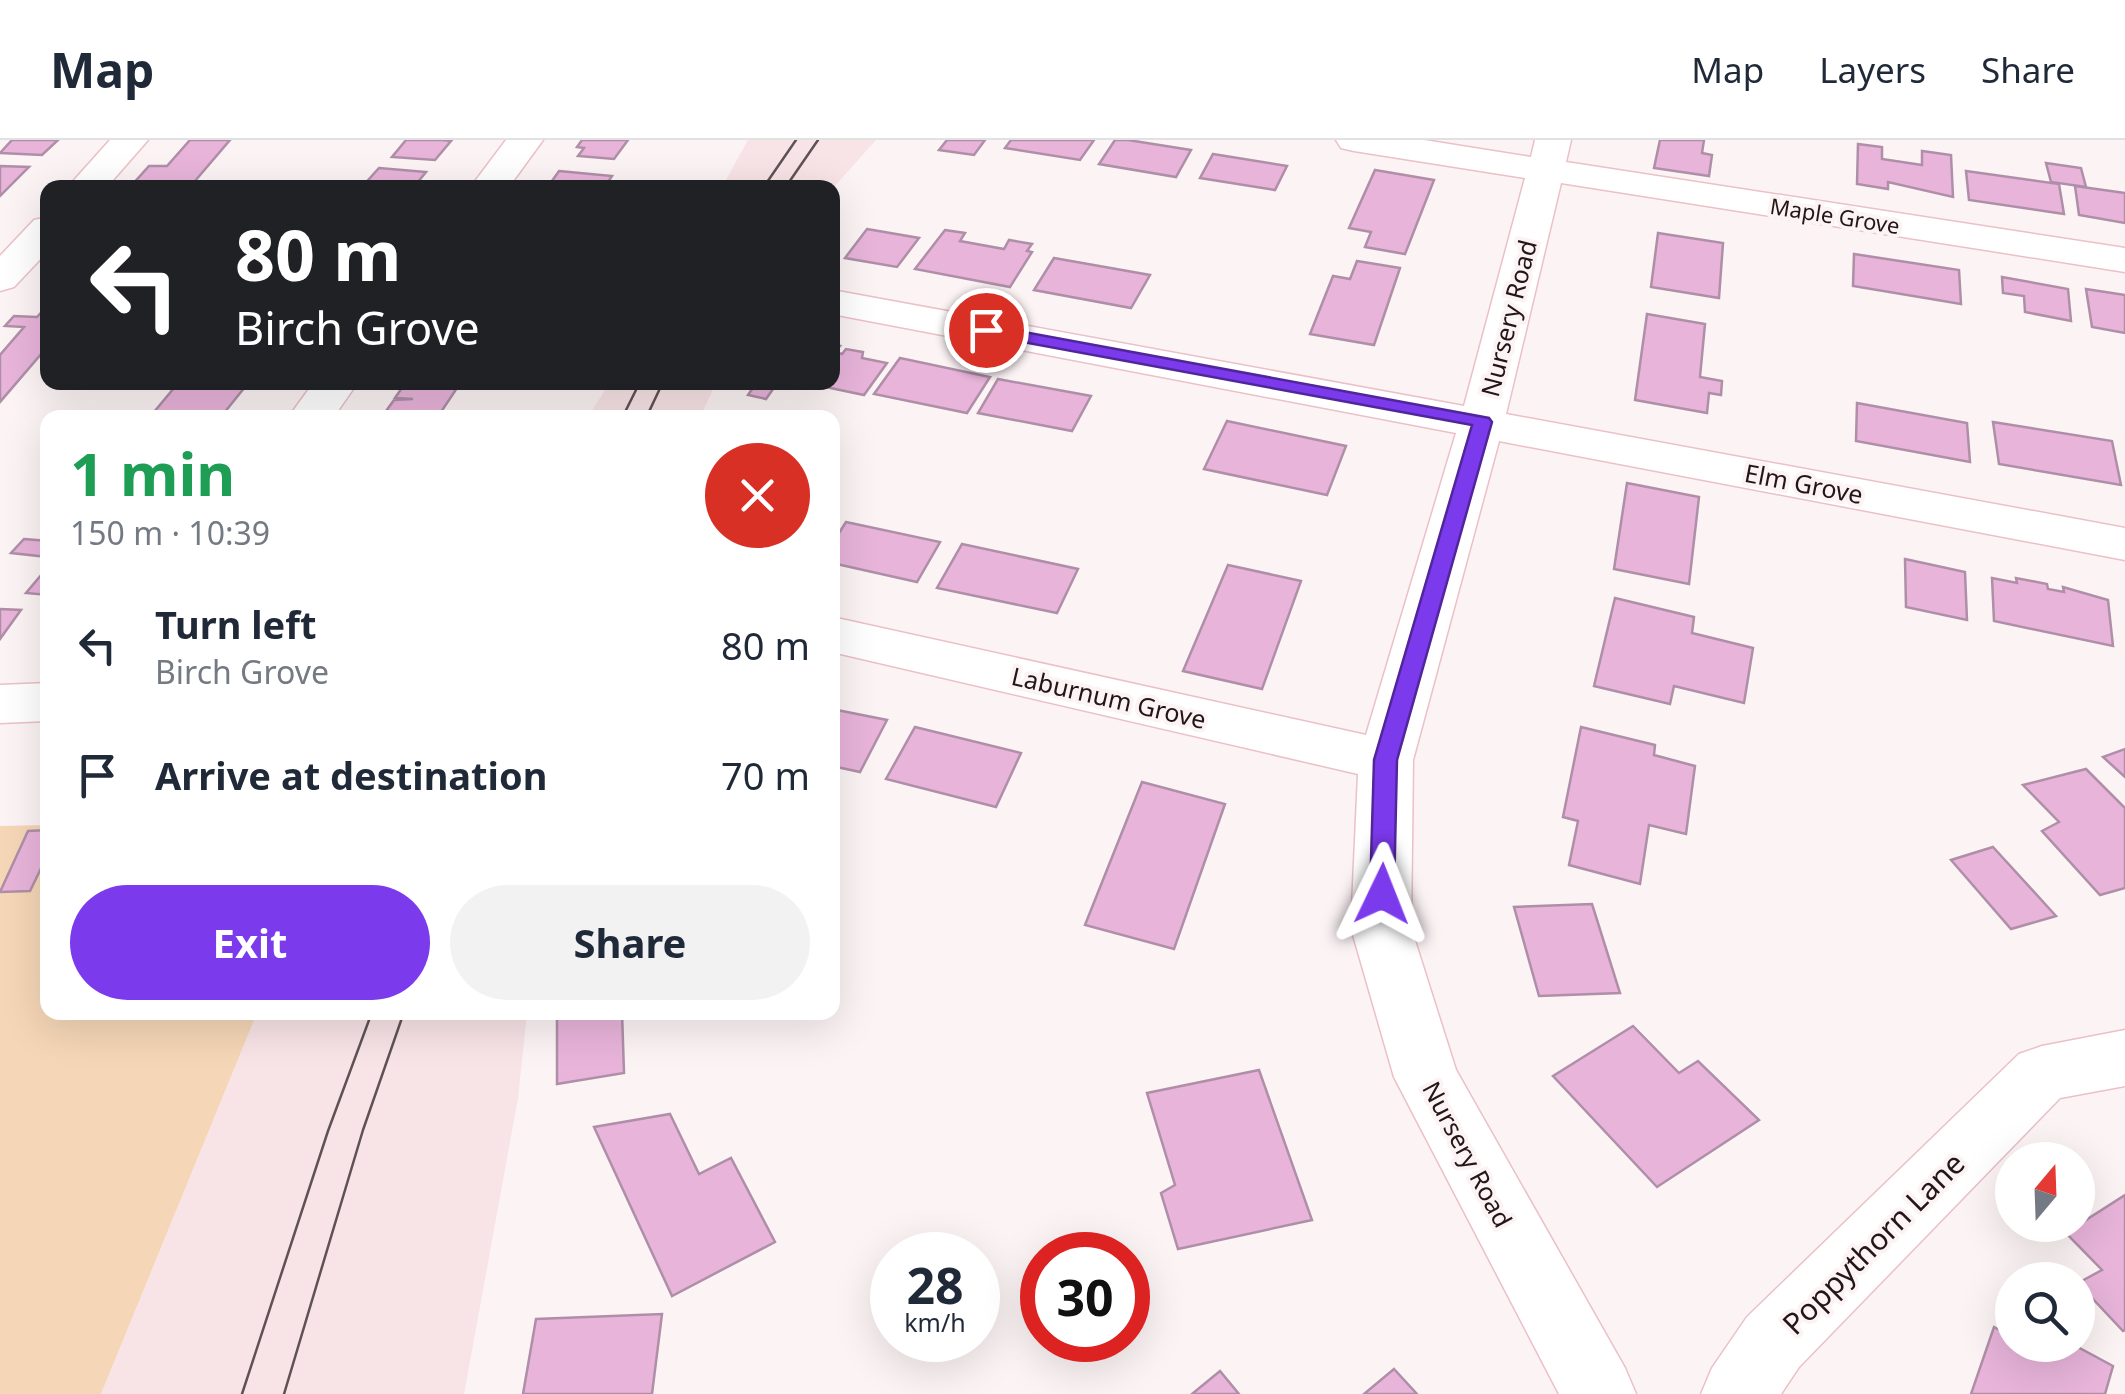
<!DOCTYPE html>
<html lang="en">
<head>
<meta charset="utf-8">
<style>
  body { margin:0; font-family:"Noto Sans",sans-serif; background:#f2f2f3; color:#1f2937; height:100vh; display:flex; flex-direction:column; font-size:38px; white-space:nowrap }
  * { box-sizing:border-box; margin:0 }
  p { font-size:32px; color:#747a83 }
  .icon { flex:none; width:55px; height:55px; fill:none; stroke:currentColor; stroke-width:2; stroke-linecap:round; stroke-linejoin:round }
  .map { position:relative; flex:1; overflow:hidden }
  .panel { position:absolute; left:40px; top:270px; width:800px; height:610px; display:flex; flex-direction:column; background:#fff; border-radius:20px; box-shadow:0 10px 40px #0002 }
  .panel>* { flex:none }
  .hud { position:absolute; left:40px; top:40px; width:800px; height:210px; border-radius:20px; box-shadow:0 10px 40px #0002; background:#202124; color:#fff; overflow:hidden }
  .needle { width:65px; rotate:19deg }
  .controls { position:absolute; left:1995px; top:1002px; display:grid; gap:20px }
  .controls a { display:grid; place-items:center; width:100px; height:100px; border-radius:50%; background:#fff; box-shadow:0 10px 40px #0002; font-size:50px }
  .speed { position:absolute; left:870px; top:1092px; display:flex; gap:20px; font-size:50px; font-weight:700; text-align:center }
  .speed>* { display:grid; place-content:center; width:130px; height:130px; border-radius:50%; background:#fff; box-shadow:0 10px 40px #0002; line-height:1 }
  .speed small { font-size:25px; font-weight:400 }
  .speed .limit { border:15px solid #d22; background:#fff; color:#111 }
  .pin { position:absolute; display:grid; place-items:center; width:85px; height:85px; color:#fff; margin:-42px; border:5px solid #fff; border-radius:50%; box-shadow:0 2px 10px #0007 }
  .me { position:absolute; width:110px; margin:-55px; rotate:2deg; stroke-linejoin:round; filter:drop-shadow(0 0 8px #0008) }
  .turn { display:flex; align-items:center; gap:35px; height:210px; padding:0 30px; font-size:45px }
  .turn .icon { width:130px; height:130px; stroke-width:2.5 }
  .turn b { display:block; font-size:70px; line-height:85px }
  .round { display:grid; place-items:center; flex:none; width:105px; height:105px; border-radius:52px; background:#f2f2f3 }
  .summary { display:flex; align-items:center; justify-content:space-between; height:170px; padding:0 30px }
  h1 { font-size:60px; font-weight:700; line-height:75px; color:#1e9e55 }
  .primary-button { display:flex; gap:20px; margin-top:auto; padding:20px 30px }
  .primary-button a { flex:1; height:115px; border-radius:60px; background:#7c3aed; color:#fff; font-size:40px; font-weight:700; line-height:115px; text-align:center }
  .primary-button a+a { background:#f2f2f3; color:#1f2937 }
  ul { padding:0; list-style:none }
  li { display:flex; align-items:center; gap:30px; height:130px; padding:0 30px }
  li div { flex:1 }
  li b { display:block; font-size:38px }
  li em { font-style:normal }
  header { display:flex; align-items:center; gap:60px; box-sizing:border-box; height:140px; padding:0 50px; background:#fff; border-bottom:2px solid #e0e1e3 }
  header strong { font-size:48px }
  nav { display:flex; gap:55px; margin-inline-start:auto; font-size:35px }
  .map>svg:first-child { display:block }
  .built { fill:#f8e3e6 }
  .green { fill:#f5d6b6 }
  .building { fill:#e8b4da; stroke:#af8fa7; stroke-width:2.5 }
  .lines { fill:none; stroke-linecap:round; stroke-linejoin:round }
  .minor-casing { stroke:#ebc0c7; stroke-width:3 }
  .minor { fill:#fff; fill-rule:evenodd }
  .tram { stroke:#5f5255; stroke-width:2.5 }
  .route { fill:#7c3aed; stroke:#51269a; stroke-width:2.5 }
  .labels { text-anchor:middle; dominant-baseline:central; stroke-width:8; stroke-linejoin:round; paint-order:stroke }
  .far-street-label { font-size:22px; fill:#241518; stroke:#fcf3f5 }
  .street-label { font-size:25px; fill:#241518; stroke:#fcf3f5 }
  .near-street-label { font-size:30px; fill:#241518; stroke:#fcf3f5 }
</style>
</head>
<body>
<header>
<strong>Map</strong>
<nav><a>Map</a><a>Layers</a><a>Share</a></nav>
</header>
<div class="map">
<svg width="2125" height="1254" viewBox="0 0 2125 1254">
  <rect width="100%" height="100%" fill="#fcf3f5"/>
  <g class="built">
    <polygon points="748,0 876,0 833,48 722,47"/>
    <polygon points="610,242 716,242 716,243 700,277 588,277"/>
    <polygon points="257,873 527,873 518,958 464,1254 101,1254"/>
  </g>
  <polygon class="green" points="47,685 48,872 257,873 101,1254 0,1254 0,686"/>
  <g class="building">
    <polygon points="12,0 58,0 42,15 0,13"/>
    <polygon points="190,0 230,0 189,48 132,45 149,26 167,26"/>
    <polygon points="406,0 442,0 451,1 435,20 392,17"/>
    <polygon points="582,0 628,0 614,19 578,16 584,8 577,7"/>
    <polygon points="947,0 985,0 974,15 939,10"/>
    <polygon points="1011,0 1094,0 1080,20 1005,8"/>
    <polygon points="1115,0 1128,0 1191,10 1176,37 1099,24"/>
    <polygon points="1660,0 1704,0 1702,13 1712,15 1709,36 1654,28"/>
    <polygon points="1858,4 1882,7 1882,19 1922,25 1922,11 1951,15 1953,57 1888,42 1888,49 1857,44"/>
    <polygon points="1213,14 1287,26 1275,50 1200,38"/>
    <polygon points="2046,23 2081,28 2086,47 2051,42"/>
    <polygon points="0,26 29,27 0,56"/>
    <polygon points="379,28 426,32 413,48 361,48"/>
    <polygon points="1375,30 1434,40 1405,114 1365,107 1371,92 1349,88"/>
    <polygon points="559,31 612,36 604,48 547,48"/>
    <polygon points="1966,31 2059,44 2064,74 1969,60"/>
    <polygon points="2075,46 2125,53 2125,83 2079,75"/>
    <polygon points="867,89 919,98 897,127 845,118"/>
    <polygon points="945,90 965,93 960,101 1004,109 1009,100 1032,104 1027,111 1032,112 1010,147 915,129"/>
    <polygon points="1658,93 1723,103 1719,158 1651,147"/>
    <polygon points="1854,114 1959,130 1961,164 1853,146"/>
    <polygon points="1054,118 1150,135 1131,168 1034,150"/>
    <polygon points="1357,121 1400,128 1374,205 1310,194 1333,136 1350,139"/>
    <polygon points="2002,137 2068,149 2071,181 2025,172 2024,156 2003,153"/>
    <polygon points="2086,149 2125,155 2125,193 2092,187"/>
    <polygon points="48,165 48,206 0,262 0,215 24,187 5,186 14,176 37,177"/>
    <polygon points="1647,174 1705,184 1700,237 1722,241 1721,255 1709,253 1707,273 1635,260"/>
    <polygon points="832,205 840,206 835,212 842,214 846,209 863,212 862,218 887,223 864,255 802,242 832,242"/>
    <polygon points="900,218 990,237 967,273 874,254"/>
    <polygon points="998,239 1091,256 1072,291 978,273"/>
    <polygon points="179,242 249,242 220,278 149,278"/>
    <polygon points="406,242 461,242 437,278 381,278 394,260 413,259 395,258"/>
    <polygon points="757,242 778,242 766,259 748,255"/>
    <polygon points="1857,263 1967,283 1970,322 1856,301"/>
    <polygon points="1227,281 1346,306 1327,355 1204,329"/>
    <polygon points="1993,282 2112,301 2121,345 1999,324"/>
    <polygon points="1627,343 1699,357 1689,444 1614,429"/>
    <polygon points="846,382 940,402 917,442 832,423 832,404"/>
    <polygon points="24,399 48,401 48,417 11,413"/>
    <polygon points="962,404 1078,429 1057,473 937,448"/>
    <polygon points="1905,419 1965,432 1967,480 1906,467"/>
    <polygon points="1228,425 1301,441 1262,549 1183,531"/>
    <polygon points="48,427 48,455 26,453"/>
    <polygon points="1992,438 2017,443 2016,438 2047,444 2048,449 2064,452 2063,447 2108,460 2113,506 1994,481"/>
    <polygon points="1615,458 1694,477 1692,493 1753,508 1744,563 1674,546 1670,564 1594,546"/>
    <polygon points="0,469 21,470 0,499"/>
    <polygon points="832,569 887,580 860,632 832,626"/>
    <polygon points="915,587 1021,613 996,667 886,639"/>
    <polygon points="1581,587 1655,605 1654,615 1695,626 1686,694 1649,685 1640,744 1569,725 1578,681 1563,677"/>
    <polygon points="2125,609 2125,637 2103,617"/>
    <polygon points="2086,629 2125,668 2125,748 2100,755 2042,691 2059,682 2023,645"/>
    <polygon points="1142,642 1225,664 1174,809 1085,785"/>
    <polygon points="48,690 48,714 30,751 0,752 28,691"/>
    <polygon points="1993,707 2056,776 2011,789 1951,720"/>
    <polygon points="1592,764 1620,853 1539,856 1514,767"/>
    <polygon points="557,872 622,872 624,933 557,944"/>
    <polygon points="1633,886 1679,933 1698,921 1759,980 1657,1047 1553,936"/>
    <polygon points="1259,930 1312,1080 1178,1109 1161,1053 1175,1045 1147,953"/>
    <polygon points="670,974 699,1034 731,1018 775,1102 672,1156 594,987"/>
    <polygon points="2125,1055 2125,1190 2123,1191 2078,1143 2102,1130 2063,1090 2078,1085"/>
    <polygon points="662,1174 652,1254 523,1254 536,1179"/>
    <polygon points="1994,1187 2012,1197 2012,1205 2026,1205 2043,1214 2046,1205 2074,1205 2113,1226 2105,1254 1971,1254"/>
    <polygon points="1394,1229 1417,1254 1364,1254"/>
    <polygon points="1220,1231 1239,1254 1192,1254"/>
  </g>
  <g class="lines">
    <defs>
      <g id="minor">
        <polygon points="110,0 148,0 106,48 67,48"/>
        <polygon points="506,0 543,0 508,48 470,48"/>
        <polygon points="1336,0 1424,0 1531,17 1535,0 1571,0 1566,22 2125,108 2125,132 1561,43 1506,274 2125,388 2125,420 1499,301 1413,620 1411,788 1456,930 1625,1228 1636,1254 1559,1254 1394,937 1351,788 1358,634 832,512 832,477 1366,595 1456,293 832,174 832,150 1464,266 1525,38 1354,11 1341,8"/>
        <polygon points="48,77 48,111 14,147 0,151 0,116 34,80"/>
        <polygon points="314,242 358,242 333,278 288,278"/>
        <polygon points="48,543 48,581 0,583 0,545"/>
        <polygon points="2125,890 2125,946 2060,958 1799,1227 1781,1254 1701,1254 1712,1228 1747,1177 2019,914 2042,906"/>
      </g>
    </defs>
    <use href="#minor" class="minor-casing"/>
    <use href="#minor" class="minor"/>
    <g class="tram">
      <polyline points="763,48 796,0"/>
      <polyline points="785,48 818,0"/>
      <polyline points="622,278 640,242"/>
      <polyline points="646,278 663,242"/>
      <polyline points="242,1254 328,991 372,872"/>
      <polyline points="284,1254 363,990 404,872"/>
    </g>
  </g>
  <polygon class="route" points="986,185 1489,278 1492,282 1397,620 1394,754 1390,761 1373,761 1370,754 1374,620 1472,285 979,194 979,187"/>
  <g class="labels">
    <g class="far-street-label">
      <text transform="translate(1835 75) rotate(9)">Maple Grove</text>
    </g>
    <g class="street-label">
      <text transform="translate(1508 178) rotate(-76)">Nursery Road</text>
      <text transform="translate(1804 343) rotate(11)">Elm Grove</text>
      <text transform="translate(1109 557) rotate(13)">Laburnum Grove</text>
      <text transform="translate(1468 1014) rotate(62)">Nursery Road</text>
    </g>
    <g class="near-street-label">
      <text transform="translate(1873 1103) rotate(-45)">Poppythorn Lane</text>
    </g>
  </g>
</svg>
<div class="controls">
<a><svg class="needle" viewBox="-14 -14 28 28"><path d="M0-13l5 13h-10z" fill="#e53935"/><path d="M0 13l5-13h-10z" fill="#747a83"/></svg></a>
<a><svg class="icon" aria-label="search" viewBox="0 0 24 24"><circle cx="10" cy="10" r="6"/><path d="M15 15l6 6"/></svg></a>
</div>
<div class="speed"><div>28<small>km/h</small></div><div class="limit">30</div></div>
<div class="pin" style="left:986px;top:190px;background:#d93025"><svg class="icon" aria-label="arrive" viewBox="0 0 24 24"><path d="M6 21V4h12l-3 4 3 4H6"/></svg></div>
<svg class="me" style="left:1382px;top:754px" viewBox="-20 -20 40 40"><path d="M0-17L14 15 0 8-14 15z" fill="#7c3aed" stroke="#fff" stroke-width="4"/></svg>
<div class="hud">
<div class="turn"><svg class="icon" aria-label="left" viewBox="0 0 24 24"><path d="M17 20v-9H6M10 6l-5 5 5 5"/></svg><div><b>80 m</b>Birch Grove</div></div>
</div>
<section class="panel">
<div class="summary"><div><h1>1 min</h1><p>150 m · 10:39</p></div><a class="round" style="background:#d93025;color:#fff"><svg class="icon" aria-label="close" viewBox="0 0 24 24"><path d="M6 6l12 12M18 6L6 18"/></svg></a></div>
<ul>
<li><svg class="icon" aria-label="left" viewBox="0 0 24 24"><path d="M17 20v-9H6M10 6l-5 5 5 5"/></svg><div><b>Turn left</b><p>Birch Grove</p></div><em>80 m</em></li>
<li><svg class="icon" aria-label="arrive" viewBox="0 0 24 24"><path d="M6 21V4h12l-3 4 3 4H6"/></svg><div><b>Arrive at destination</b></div><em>70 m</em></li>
</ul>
<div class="primary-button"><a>Exit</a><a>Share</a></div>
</section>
</div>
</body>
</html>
